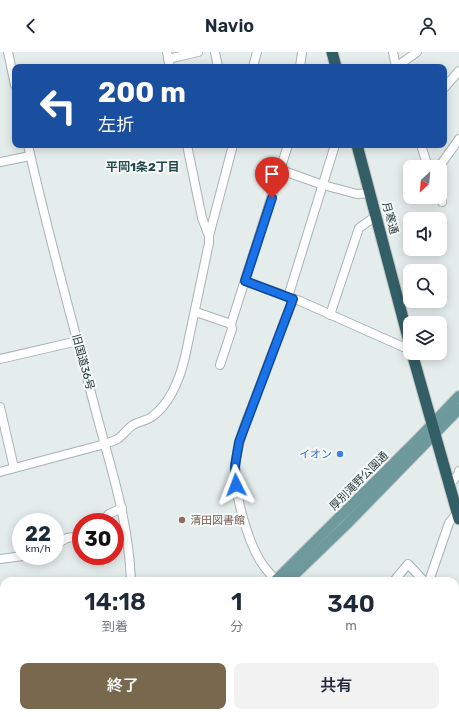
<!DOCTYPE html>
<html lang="ja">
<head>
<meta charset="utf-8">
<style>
  body { margin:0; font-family:Rubik,"Noto Sans JP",sans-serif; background:#f2f2f3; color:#1f2937; height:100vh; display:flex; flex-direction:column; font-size:15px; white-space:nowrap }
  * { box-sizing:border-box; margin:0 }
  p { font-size:13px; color:#747a83 }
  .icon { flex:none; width:22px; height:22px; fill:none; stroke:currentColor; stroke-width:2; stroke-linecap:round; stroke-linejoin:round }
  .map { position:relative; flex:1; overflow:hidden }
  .drawer { position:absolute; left:0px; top:525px; width:459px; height:140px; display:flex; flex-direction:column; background:#fff; border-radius:12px 12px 0 0; box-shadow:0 2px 10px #0003 }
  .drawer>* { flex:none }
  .hud { position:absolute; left:12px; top:12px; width:435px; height:84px; border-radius:8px; box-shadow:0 2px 10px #0003; background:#1a4fa0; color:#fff; overflow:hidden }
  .needle { width:26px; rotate:206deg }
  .buttons { position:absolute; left:403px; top:108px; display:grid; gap:8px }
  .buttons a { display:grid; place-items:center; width:44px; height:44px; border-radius:8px; background:#fff; box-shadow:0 2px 10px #0003; font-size:20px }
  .speed { position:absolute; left:12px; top:461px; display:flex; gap:8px; font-size:20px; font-weight:700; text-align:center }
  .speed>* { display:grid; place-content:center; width:52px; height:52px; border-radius:50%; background:#fff; box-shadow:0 2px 10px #0003; line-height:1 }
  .speed small { font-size:10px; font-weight:400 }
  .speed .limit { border:6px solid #d22; background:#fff; color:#111 }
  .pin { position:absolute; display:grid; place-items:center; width:34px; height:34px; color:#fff; margin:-41px -17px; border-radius:50% 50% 50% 0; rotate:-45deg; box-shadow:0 0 4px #0007 }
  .pin .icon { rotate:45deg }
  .me { position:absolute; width:44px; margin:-22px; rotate:357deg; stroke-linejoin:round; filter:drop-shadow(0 0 3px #0008) }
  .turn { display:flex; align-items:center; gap:14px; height:84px; padding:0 20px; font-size:18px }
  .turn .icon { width:52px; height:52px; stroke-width:2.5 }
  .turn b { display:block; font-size:28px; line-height:34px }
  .eta { display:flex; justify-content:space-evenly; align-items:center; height:68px; text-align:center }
  .eta b { font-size:24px; font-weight:600; line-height:28px }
  .primary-button { display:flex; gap:8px; margin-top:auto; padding:8px 20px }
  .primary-button a { flex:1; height:46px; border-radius:8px; background:#78684e; color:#fff; font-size:16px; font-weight:600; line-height:46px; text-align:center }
  .primary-button a+a { background:#f2f2f3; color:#1f2937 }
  header { display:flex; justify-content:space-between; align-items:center; height:52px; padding:0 20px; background:#fff; font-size:18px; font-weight:600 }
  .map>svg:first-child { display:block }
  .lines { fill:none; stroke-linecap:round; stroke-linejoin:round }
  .minor-casing { stroke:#a8b3b4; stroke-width:10 }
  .major-casing { stroke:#c2c8c8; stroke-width:12 }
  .highway-casing { stroke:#c2c8c8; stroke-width:13 }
  .minor { stroke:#fff; stroke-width:8 }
  .major { stroke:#6e999d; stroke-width:10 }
  .highway { stroke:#345e66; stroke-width:11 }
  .route-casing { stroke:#114b97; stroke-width:10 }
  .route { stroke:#1a73e8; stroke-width:7 }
  .shop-dot { fill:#3f7fe0; stroke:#f5f9f8; stroke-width:1.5 }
  .education-dot { fill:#8d6e63; stroke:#f5f9f8; stroke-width:1.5 }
  .labels { text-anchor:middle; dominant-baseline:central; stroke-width:4; stroke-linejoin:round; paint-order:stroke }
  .street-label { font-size:11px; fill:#263a3c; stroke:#f5f9f8 }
  .shop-label { font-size:11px; fill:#366cbe; stroke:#f5f9f8; text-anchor:end }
  .education-label { font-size:11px; fill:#785e54; stroke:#f5f9f8; text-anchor:start }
  .neighbourhood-label { font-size:12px; font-weight:bold; fill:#23484d; stroke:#f5f9f8 }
</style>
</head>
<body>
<header><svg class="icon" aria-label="back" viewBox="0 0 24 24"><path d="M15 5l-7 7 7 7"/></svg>Navio<svg class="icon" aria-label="person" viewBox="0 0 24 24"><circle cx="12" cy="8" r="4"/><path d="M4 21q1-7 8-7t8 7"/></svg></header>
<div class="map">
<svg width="459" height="665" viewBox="0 0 459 665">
  <rect width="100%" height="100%" fill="#e5ecec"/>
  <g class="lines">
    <defs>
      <g id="minor">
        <polyline points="8,0 15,33"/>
        <polyline points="167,0 170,15"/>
        <polyline points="215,0 218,15"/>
        <polyline points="393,0 396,15"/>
        <polyline points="168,7 198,0"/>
        <polyline points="253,15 257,0"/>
        <polyline points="300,15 302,0"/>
        <polyline points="396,15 417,0"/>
        <polyline points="444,36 459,19"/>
        <path d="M28 93C48 183 73 271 96 360 111 416 129 471 131 529"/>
        <polyline points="421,93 428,115"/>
        <polyline points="0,110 30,104"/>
        <polyline points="439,115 459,87"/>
        <polyline points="281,118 323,133 357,142 370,141"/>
        <polyline points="440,145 442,150"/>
        <polyline points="209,184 233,93"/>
        <polyline points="245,229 300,249 410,298"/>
        <polyline points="288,245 335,93"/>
        <polyline points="196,260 231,272"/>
        <polyline points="330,263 359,176 376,164"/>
        <polyline points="0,307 78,289"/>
        <polyline points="220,313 232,277 231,272 288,93"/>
        <polyline points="0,355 14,416"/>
        <path d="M0 420 105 392C110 390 115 389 119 386 124 382 128 376 133 373 139 369 147 369 153 364 171 350 180 326 185 305L209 191V184L202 166 187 93"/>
        <polyline points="449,433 458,423 459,419"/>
        <polyline points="102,470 109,462 122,456"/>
        <polyline points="55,493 67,486 81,484"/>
        <polyline points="0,507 23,504"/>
        <path d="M277 529C271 523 265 517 261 510 247 488 234 440 235 415 236 401 240 388 244 375L293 247"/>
        <polyline points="394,529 408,512 424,529"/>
        <polyline points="429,529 449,471 457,461"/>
        <polyline points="0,569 4,567"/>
        <polyline points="348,661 351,665"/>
        <polyline points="398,661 401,665"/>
        <polyline points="331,665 335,661"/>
      </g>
      <g id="major">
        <polyline points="275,529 419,386 459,344"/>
        <polyline points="288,529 346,473 459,357"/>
        <polyline points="136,665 141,661"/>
        <polyline points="150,665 154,661"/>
      </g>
      <g id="highway">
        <polyline points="332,0 336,15"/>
        <polyline points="357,93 410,293"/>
        <polyline points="412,301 459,467"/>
      </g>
    </defs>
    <use href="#minor" class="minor-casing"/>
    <use href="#major" class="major-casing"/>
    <use href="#highway" class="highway-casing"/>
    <use href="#minor" class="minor"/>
    <use href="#major" class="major"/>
    <use href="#highway" class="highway"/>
  </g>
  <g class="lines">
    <defs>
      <polyline id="route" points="236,433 235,414 239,390 293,247 245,229 272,146"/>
    </defs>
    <use href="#route" class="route-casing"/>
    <use href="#route" class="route"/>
  </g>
  <circle class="shop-dot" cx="340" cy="402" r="4"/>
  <circle class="education-dot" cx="182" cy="468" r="4"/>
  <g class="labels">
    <g class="street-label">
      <text transform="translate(390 166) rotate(75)">月寒通</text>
      <text transform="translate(83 310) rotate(75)">旧国道36号</text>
      <text transform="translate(359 429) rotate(-45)">厚別滝野公園通</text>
    </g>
    <g class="shop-label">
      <text x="332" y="402">イオン</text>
    </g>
    <g class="education-label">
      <text x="190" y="468">清田図書館</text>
    </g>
    <g class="neighbourhood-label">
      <text x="143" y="115">平岡1条2丁目</text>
    </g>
  </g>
</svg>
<div class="buttons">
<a><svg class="needle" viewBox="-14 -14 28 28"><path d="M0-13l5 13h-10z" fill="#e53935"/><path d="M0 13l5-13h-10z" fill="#747a83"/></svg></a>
<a><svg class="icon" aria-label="sound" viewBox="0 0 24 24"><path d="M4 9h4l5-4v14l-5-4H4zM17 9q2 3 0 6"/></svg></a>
<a><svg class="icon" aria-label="search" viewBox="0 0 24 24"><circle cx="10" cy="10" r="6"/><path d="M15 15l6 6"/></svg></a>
<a><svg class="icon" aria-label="layers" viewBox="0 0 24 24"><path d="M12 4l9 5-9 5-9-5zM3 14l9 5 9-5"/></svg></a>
</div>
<div class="speed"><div>22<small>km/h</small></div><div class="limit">30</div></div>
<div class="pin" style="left:272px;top:146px;background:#d93025"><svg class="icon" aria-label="arrive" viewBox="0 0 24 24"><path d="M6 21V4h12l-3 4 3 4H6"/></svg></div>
<svg class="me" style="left:236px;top:433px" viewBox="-20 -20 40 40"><path d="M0-17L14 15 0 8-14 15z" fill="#1a73e8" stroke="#fff" stroke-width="4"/></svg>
<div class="hud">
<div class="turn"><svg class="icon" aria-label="left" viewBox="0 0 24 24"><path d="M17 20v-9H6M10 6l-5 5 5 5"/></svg><div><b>200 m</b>左折</div></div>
</div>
<section class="drawer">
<div class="eta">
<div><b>14:18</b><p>到着</p></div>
<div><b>1</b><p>分</p></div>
<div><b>340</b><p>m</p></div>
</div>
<div class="primary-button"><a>終了</a><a>共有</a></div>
</section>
</div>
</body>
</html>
